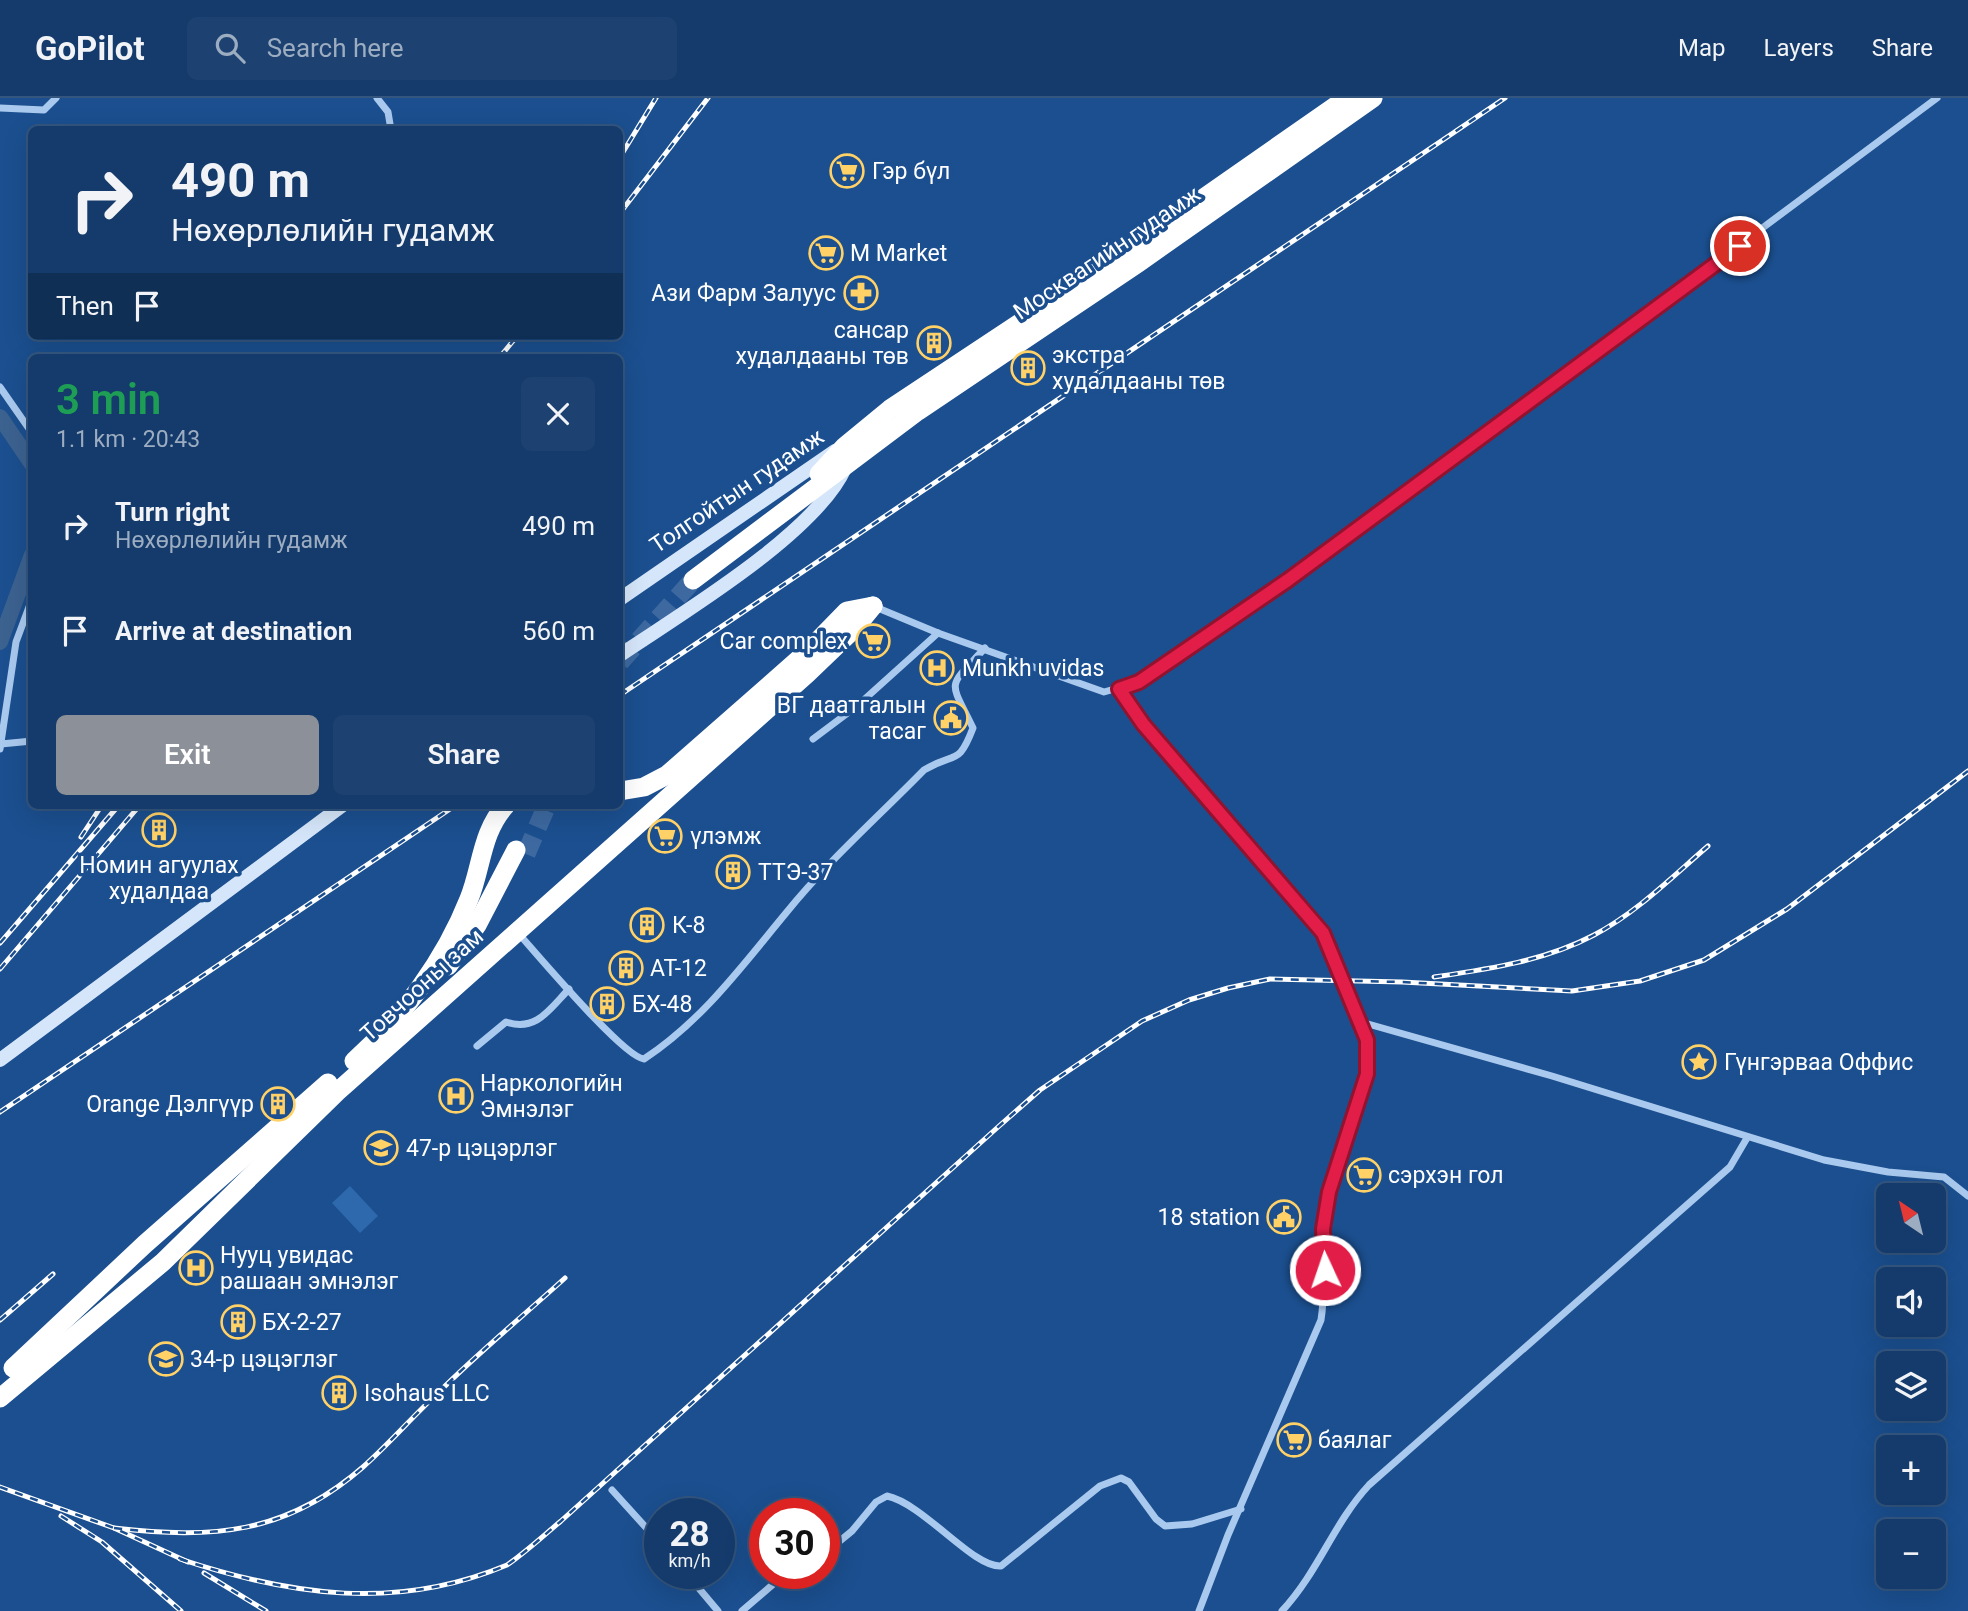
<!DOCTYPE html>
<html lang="en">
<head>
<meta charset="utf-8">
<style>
  body { margin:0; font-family:Roboto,sans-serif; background:#1d4271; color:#f1f3f6; height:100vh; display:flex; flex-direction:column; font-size:26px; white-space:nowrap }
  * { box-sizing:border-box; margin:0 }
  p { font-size:23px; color:#9dadc1 }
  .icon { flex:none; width:38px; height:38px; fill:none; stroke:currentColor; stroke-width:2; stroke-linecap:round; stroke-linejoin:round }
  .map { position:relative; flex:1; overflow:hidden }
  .side { position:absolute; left:28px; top:256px; width:595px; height:455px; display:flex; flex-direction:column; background:#143b6b; border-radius:10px; box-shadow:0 7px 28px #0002,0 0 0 2px #33557e }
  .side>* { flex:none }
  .guide { position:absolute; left:28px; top:28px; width:595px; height:214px; border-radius:10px; box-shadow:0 7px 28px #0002,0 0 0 2px #33557e; background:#143b6b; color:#f1f3f6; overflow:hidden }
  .needle { width:46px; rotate:325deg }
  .buttons { position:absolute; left:1876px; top:1085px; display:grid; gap:14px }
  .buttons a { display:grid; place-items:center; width:70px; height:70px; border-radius:10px; background:#143b6b; box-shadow:0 7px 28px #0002,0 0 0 2px #33557e; font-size:35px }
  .speed { position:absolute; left:644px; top:1400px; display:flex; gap:14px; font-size:35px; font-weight:700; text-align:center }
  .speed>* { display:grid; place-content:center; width:91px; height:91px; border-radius:50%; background:#143b6b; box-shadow:0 7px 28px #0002,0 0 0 2px #33557e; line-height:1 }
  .speed small { font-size:18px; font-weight:400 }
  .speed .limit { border:10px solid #d22; background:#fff; color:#111 }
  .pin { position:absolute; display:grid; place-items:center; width:60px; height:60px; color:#fff; margin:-30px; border:4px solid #fff; border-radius:50%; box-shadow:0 2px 7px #0007 }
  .me { position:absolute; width:77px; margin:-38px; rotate:357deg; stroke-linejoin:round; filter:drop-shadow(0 0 5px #0008) }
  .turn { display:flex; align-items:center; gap:24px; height:147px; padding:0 28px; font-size:32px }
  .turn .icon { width:91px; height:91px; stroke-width:2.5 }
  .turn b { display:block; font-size:49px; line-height:60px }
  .then { display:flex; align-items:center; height:66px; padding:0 28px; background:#0003; gap:14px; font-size:26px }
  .round { display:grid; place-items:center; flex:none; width:74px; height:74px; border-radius:10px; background:#1d4271 }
  .headline { display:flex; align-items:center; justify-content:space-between; height:119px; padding:0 28px }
  h1 { font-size:42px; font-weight:600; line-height:52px; color:#1e9e55 }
  .button { display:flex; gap:14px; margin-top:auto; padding:14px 28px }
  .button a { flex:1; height:80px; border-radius:10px; background:#8c9099; color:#fff; font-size:28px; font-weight:600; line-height:80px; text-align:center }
  .button a+a { background:#1d4271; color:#f1f3f6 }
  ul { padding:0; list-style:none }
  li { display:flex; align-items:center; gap:21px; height:105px; padding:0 28px }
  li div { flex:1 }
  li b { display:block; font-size:26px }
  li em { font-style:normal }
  header { display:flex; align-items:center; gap:42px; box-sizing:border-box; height:98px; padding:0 35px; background:#143b6b; border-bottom:2px solid #33557e }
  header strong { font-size:33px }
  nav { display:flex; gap:38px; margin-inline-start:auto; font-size:24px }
  .search { width:490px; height:63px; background:#1d4271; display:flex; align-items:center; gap:18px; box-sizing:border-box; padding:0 24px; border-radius:10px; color:#9dadc1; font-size:26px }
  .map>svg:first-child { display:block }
  .green { fill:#2e69ad }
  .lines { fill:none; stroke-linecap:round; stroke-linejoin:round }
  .river { stroke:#3c6290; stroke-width:16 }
  .highway-tunnel { stroke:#3d69a0; stroke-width:19; stroke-dasharray:19 10; stroke-linecap:butt }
  .street { stroke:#a9c9ee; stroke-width:7 }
  .secondary { stroke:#d6e6fa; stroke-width:14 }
  .highway { stroke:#fff; stroke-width:19 }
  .rail-casing { stroke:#fff; stroke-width:5 }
  .rail { stroke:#1b4f8f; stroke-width:2.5; stroke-dasharray:8; stroke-linecap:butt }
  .route-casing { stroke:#92132f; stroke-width:18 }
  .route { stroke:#e11d48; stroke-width:12 }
  .labels { text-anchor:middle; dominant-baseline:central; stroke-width:7; stroke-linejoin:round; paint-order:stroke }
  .poi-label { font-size:23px; fill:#fff; stroke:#1b4f8f; text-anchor:start }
  .street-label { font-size:23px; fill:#fff; stroke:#1b4f8f }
</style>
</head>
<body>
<header>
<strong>GoPilot</strong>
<div class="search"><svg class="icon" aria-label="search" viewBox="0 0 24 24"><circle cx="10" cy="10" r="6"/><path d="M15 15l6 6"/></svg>Search here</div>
<nav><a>Map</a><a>Layers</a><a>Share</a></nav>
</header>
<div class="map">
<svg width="1968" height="1513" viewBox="0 0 1968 1513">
  <rect width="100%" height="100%" fill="#1b4f8f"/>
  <polygon class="green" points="350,1088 378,1118 360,1135 332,1105"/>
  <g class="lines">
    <g class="river">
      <polyline points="0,319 32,366"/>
      <polyline points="0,544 32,457"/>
    </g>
    <g class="highway-tunnel">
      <polyline points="620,564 693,482"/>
      <polyline points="526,756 547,707"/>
    </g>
    <g class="street">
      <polyline points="377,0 388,14 391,32"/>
      <polyline points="0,10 44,12 56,0"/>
      <polyline points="0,289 32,335"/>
      <polyline points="873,508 938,535 1104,594 1139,584 1353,435 1937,0"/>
      <path d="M1119 591 1143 626 1323 835 1367 942V976C1352 1025 1325 1079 1323 1131 1322 1162 1326 1191 1321 1222L1228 1437 1199 1513"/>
      <polyline points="813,641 857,608 938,535"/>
      <polyline points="1,646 32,643"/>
      <polyline points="0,651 16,544 32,501"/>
      <path d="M518 835C537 856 623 959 644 961 702 923 742 868 786 815 827 764 878 719 924 672 956 653 958 669 973 630 949 580 946 592 985 550"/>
      <polyline points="1361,924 1552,978 1824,1062 1888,1074 1944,1079 1968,1098"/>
      <path d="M477 948 506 924C536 934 549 912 569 891"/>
      <polyline points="612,1392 660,1445"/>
      <path d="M824 1456 852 1433 876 1404 887 1398C924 1406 973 1470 1001 1468L1100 1388 1121 1380 1129 1384 1156 1421 1165 1428 1192 1426 1241 1411"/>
      <polyline points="686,1475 718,1513"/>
      <polyline points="742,1513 778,1482 794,1475"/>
      <path d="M1282 1513C1319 1473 1333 1426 1369 1387L1730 1069 1747 1040"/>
    </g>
    <g class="secondary">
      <polyline points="620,501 835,353"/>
      <path d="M620 557C682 515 815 436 845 370"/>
      <polyline points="0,962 343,707"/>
    </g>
    <g class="highway">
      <polyline points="819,376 845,348 890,311 1119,159 1347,0"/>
      <polyline points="693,482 918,313 1138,165 1373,0"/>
      <polyline points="620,693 644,689 667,677 807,554 847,513 873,508"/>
      <polyline points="448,868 477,827 516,752"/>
      <path d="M354 963C402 920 445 862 469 801 482 769 481 734 506 707"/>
      <polyline points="13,1270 145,1146 328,985"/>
      <polyline points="0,1300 163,1164 337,994 807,576 855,530 873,508"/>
    </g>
    <defs>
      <g id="rail">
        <polyline points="620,59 656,0"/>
        <polyline points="620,115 708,0"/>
        <polyline points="500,259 517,238"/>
        <polyline points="620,597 1505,0"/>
        <polyline points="81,739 102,707"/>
        <polyline points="0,845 119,707"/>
        <polyline points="0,871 140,707"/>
        <path d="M1434 879C1488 871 1545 863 1594 837 1636 815 1672 779 1708 748"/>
        <polyline points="0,1014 456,707"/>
        <polyline points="0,1222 53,1176"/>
        <polyline points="0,1389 114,1430 188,1464"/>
        <polyline points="61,1418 102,1444 181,1513"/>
        <path d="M114 1430C212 1441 285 1437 363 1369 390 1345 413 1318 439 1294 479 1254 523 1218 565 1180"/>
        <path d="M180 1461C292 1498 397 1513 507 1467 526 1454 543 1438 561 1423L998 1029 1040 992 1142 923 1189 902 1228 890 1270 881 1402 884 1572 893 1640 883 1704 862 1787 811 1968 673"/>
        <polyline points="204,1475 266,1513"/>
      </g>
    </defs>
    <use href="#rail" class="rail-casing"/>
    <use href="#rail" class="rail"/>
  </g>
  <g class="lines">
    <defs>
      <polyline id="route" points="1325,1172 1323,1131 1329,1094 1367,976 1367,942 1323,835 1143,626 1119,591 1139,584 1288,482 1740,148"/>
    </defs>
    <use href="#route" class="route-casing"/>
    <use href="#route" class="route"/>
  </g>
  <defs>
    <symbol id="supermarket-ring" viewBox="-11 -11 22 22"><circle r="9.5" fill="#1b4f8f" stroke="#ffd166" stroke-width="1.5"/><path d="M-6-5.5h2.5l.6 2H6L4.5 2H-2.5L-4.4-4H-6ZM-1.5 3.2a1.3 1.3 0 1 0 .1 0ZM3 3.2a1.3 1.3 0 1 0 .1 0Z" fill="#ffd166"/></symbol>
    <symbol id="pharmacy-ring" viewBox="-11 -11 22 22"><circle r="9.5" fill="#1b4f8f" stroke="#ffd166" stroke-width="1.5"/><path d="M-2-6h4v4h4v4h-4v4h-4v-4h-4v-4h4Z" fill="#ffd166"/></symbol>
    <symbol id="building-ring" viewBox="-11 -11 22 22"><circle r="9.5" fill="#1b4f8f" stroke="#ffd166" stroke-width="1.5"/><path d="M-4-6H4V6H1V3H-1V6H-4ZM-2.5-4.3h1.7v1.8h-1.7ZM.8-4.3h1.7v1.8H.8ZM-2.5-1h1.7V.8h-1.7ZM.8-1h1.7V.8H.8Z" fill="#ffd166"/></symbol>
    <symbol id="hospital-ring" viewBox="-11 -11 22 22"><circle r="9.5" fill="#1b4f8f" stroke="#ffd166" stroke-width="1.5"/><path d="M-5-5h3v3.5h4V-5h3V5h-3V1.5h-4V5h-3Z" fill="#ffd166"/></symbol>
    <symbol id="civic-ring" viewBox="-11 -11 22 22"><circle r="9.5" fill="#1b4f8f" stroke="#ffd166" stroke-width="1.5"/><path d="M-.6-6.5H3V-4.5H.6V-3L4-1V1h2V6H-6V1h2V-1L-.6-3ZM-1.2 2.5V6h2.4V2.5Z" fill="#ffd166"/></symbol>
    <symbol id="sight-ring" viewBox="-11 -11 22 22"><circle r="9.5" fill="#1b4f8f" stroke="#ffd166" stroke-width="1.5"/><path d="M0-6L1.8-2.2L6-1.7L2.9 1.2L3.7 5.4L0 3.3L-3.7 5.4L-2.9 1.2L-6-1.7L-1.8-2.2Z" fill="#ffd166"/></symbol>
    <symbol id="school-ring" viewBox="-11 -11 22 22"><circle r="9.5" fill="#1b4f8f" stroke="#ffd166" stroke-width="1.5"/><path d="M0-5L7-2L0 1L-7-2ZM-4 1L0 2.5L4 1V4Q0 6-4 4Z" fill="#ffd166"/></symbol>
  </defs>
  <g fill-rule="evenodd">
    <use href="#supermarket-ring" x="828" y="54" width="38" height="38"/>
    <use href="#supermarket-ring" x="807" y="136" width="38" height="38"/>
    <use href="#pharmacy-ring" x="842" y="176" width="38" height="38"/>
    <use href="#building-ring" x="915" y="226" width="38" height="38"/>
    <use href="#building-ring" x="1009" y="251" width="38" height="38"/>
    <use href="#supermarket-ring" x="854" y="524" width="38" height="38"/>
    <use href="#hospital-ring" x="918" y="551" width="38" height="38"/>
    <use href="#civic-ring" x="932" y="601" width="38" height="38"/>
    <use href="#building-ring" x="140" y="713" width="38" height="38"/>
    <use href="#supermarket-ring" x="646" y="719" width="38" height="38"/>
    <use href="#building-ring" x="714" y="755" width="38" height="38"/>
    <use href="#building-ring" x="628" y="808" width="38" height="38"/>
    <use href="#building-ring" x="607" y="851" width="38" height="38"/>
    <use href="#building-ring" x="588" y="887" width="38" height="38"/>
    <use href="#sight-ring" x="1680" y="945" width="38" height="38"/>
    <use href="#hospital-ring" x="437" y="979" width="38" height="38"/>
    <use href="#building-ring" x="259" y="987" width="38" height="38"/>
    <use href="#school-ring" x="362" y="1031" width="38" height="38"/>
    <use href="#supermarket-ring" x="1345" y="1058" width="38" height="38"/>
    <use href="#civic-ring" x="1265" y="1100" width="38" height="38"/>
    <use href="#hospital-ring" x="177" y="1151" width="38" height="38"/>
    <use href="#building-ring" x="219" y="1205" width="38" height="38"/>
    <use href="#school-ring" x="147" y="1242" width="38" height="38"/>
    <use href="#building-ring" x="320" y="1276" width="38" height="38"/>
    <use href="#supermarket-ring" x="1275" y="1323" width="38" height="38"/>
  </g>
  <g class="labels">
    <g class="poi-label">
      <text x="872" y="73">Гэр бүл</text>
      <text x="850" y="155">М Market</text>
      <text x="836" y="195" text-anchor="end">Ази Фарм Залуус</text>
      <text x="909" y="232" text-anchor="end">сансар<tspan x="909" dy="26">худалдааны төв</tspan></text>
      <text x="1052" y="257">экстра<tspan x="1052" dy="26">худалдааны төв</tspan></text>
      <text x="848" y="543" text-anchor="end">Car complex</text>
      <text x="962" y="570">Munkh uvidas</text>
      <text x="926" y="607" text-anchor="end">ВГ даатгалын<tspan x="926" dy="26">тасаг</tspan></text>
      <text x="690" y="738">үлэмж</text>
      <text x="159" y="767" text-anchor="middle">Номин агуулах<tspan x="159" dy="26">худалдаа</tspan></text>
      <text x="758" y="774">ТТЭ-37</text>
      <text x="672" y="827">К-8</text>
      <text x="650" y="870">АТ-12</text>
      <text x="632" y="906">БХ-48</text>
      <text x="1724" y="964">Гүнгэрваа Оффис</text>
      <text x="480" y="985">Наркологийн<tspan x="480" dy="26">Эмнэлэг</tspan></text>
      <text x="254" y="1006" text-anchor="end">Orange Дэлгүүр</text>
      <text x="406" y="1050">47-р цэцэрлэг</text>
      <text x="1388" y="1077">сэрхэн гол</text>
      <text x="1260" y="1119" text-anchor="end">18 station</text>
      <text x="220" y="1157">Нууц увидас<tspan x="220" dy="26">рашаан эмнэлэг</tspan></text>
      <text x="262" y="1224">БХ-2-27</text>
      <text x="190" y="1261">34-р цэцэглэг</text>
      <text x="364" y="1295">Isohaus LLC</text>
      <text x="1318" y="1342">баялаг</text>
    </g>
    <g class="street-label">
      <text transform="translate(1107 155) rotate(-34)">Москвагийн гудамж</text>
      <text transform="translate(737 393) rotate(-34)">Толгойтын гудамж</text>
      <text transform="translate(422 887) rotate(-42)">Товчооны зам</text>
    </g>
  </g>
</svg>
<div class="buttons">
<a><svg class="needle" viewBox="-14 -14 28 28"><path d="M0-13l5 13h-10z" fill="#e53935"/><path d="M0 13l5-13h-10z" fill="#9dadc1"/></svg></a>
<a><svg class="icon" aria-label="sound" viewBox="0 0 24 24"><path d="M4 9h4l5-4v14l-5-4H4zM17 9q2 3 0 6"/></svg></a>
<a><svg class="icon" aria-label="layers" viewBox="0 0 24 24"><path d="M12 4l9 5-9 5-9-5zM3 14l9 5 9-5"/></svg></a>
<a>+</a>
<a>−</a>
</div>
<div class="speed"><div>28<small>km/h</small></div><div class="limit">30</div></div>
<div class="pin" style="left:1740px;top:148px;background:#d93025"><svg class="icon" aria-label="arrive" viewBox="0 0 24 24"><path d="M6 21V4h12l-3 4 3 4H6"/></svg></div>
<svg class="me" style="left:1325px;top:1172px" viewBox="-20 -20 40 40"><circle r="17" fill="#e11d48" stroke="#fff" stroke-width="3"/><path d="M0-11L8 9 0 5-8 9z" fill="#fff"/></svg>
<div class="guide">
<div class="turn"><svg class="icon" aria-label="right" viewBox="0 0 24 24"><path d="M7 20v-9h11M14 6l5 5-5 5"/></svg><div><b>490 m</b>Нөхөрлөлийн гудамж</div></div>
<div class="then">Then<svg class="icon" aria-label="arrive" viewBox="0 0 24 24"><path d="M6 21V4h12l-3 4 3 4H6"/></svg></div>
</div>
<section class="side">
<div class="headline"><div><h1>3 min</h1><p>1.1 km · 20:43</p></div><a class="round"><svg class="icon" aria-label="close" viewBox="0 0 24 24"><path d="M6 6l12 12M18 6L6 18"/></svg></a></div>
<ul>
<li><svg class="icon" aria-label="right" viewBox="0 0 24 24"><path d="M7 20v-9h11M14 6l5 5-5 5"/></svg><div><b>Turn right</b><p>Нөхөрлөлийн гудамж</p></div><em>490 m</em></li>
<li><svg class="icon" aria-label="arrive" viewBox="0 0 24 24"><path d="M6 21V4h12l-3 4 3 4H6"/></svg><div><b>Arrive at destination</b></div><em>560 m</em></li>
</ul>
<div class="button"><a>Exit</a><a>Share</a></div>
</section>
</div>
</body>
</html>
